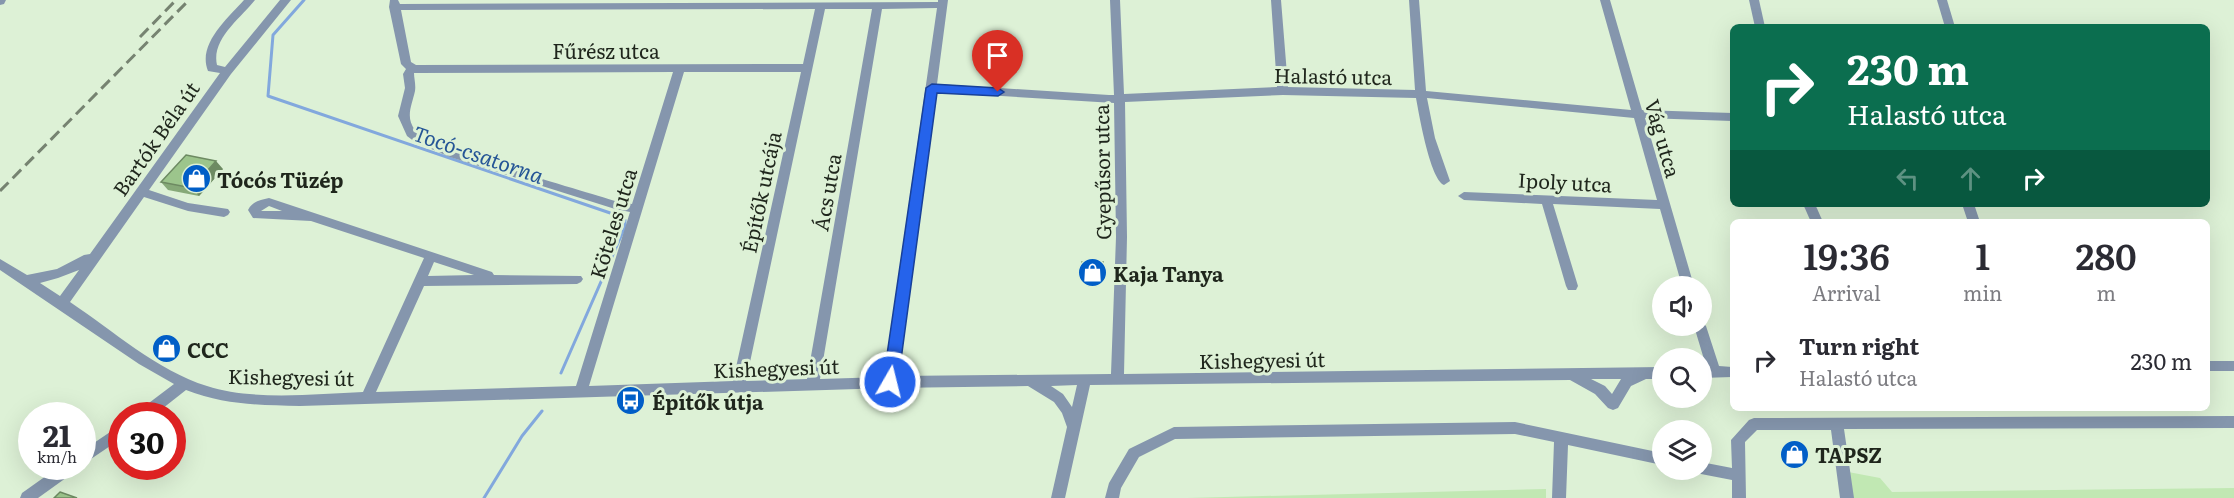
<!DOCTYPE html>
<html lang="en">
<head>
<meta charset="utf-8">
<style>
  body { margin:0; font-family:Literata,serif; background:#f7f7f7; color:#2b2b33; height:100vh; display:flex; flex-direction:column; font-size:22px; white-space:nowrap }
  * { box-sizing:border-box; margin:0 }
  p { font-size:20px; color:#7c7c81 }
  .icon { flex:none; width:33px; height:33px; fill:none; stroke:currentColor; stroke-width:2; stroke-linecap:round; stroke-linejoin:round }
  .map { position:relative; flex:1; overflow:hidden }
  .panel { position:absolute; left:1730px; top:219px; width:480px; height:192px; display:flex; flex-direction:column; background:#fff; border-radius:9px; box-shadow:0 6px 24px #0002 }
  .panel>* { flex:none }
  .top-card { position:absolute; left:1730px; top:24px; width:480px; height:183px; border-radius:9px; box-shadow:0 6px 24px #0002; background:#0b6e4f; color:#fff; overflow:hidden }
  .fabs { position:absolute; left:1652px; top:276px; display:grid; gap:12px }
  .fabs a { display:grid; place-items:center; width:60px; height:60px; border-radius:50%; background:#fff; box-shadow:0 6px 24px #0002; font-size:30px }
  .speed { position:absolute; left:18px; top:402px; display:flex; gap:12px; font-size:30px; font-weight:700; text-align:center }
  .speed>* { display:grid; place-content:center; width:78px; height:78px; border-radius:50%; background:#fff; box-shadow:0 6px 24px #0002; line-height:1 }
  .speed small { font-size:15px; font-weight:400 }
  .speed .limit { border:9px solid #d22; background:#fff; color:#111 }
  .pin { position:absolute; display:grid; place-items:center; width:51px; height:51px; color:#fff; margin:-62px -26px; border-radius:50% 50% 50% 0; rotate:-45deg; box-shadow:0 0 6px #0007 }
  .pin .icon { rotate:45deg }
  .me { position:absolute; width:66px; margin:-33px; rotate:8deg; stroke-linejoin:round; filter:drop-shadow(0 0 4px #0008) }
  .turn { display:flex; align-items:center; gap:21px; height:126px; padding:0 18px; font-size:27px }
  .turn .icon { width:78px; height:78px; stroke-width:2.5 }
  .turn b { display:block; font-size:42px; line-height:51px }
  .lanes { display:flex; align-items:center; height:57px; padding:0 18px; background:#0003; justify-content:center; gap:30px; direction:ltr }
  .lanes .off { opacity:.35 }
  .eta { display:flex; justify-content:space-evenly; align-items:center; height:102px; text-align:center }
  .eta b { font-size:36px; font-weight:600; line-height:42px }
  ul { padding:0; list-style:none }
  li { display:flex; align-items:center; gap:18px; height:78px; padding:0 18px }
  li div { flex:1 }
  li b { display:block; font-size:22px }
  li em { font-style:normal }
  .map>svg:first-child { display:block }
  .green { fill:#c1e8b3 }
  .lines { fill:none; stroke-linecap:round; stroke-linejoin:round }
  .stream { stroke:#82a8dd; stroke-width:3 }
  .minor { fill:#8596ad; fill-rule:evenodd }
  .rail { stroke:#768371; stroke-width:3; stroke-dasharray:12 6; stroke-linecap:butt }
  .wall { fill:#86a978 }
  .shaded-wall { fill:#6d8a62 }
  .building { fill:#9cc58c; stroke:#6d8a62; stroke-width:1.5 }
  .route { fill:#2563eb; stroke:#184099; stroke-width:1.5 }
  .labels { text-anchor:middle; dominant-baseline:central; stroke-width:6; stroke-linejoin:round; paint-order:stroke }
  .street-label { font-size:20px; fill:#1f261c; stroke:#ddf1d6 }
  .poi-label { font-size:20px; font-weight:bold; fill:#1f261c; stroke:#ddf1d6; text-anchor:start }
  .water-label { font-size:21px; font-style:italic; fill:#255596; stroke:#ddf1d6 }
</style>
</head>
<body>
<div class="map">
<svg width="2234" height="498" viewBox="0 0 2234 498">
  <rect width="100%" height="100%" fill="#ddf1d6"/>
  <g class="green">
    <polygon points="1843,471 1880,478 1892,492 2234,488 2234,498 1847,498"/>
    <polygon points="1546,489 1546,498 1187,498"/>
  </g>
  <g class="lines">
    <g class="stream">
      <polyline points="304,0 273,35 268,96 619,216 625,220 625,227 561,373"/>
      <polyline points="484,498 522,436 542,411"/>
    </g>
    <g class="minor">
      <polygon points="0,0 6,0 4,4 0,5"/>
      <path d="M244 0H255C241 18 211 39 217 65L225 67 280 0H291L231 74 149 190 188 203 228 209 230 212 228 215 224 217 188 211 144 197 70 302C112 330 158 371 207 386 252 401 315 394 363 392L424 258 311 221 253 218 248 210C253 201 260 200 269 198L492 272 494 275 581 276 583 279 581 282 577 284 424 286 376 392 576 386 630 212 615 209 450 157 415 142 407 136 398 116 405 88 403 74 406 69 401 64 389 7 390 0H398L400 4 938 2V0H948L937 84 1109 95H1114L1110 0H1120L1124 94 1277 87 1271 0H1281L1288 87 1415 90 1409 0H1419L1426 91 1631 110 1600 0H1610L1642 110 1732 113V121L1645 118 1694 286H1682L1660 209 1553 204 1578 286 1576 290H1568L1566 286 1542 204 1464 200 1458 196 1464 192 1657 200 1634 118 1427 98 1435 138 1450 181 1444 185C1430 179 1419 114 1416 98L1283 95 1125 102 1127 237 1124 374 1662 367V379H1646L1631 386 1618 408 1613 410 1608 408 1595 394 1570 380 1090 385 1065 498H1051L1067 427 1062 413 1054 402 1028 386 890 388 300 406C258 405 225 405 186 390L153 416H136L137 412 174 384 139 364 0 270V259L27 275 57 269 84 255 90 254 220 73 208 71C197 44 228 18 244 0ZM937 8 884 377 820 379 882 9ZM815 9 803 64 416 65 411 62 401 10ZM825 9H872L807 379 746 381ZM673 72 632 204 615 201C584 191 429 148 415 130 405 117 412 105 415 91 416 85 414 78 414 73ZM684 72H801L733 381 589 386ZM936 92 1114 103 1116 237 1111 374 897 376ZM269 206 282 211H261ZM434 262 474 275 428 276ZM79 270 60 296 40 283 58 278ZM1591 379H1621L1612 394 1605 386ZM1077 385 1072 407 1063 394 1051 386Z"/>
      <polygon points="1749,0 1759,0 1765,27 1755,27"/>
      <polygon points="1937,0 1947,0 1955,27 1945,27"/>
      <polygon points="1803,204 1815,204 1823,222 1811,222"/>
      <polygon points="1962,204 1974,204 1980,222 1968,222"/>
      <polygon points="1701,321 1706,326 1719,366 1732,367 1732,377 1701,378 1701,366 1706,366 1694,326 1701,326"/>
      <rect x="2206" y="361" width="28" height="10"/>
      <polygon points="2234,416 2234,428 1844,429 1854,498 1840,498 1831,430 1757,430 1745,442 1746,498 1732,498 1732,480 1701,474 1695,470 1701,470 1701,462 1732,468 1731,440 1749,420 1754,418"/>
      <polygon points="1515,422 1662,453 1662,465 1568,445 1566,498 1552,498 1554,442 1515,434 1175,439 1139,457 1121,488 1119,498 1105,498 1109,483 1129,449 1174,427"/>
      <polygon points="122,424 122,438 82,465 82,451"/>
      <polygon points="60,466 79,466 77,470 38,498 20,498 22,493"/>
    </g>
    <g class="rail">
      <polyline points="140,37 176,0"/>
      <polyline points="0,191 189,0"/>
    </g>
  </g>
  <g class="wall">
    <polygon points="223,169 199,196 168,190 161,182"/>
    <polygon points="1103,262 1102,278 1081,278 1081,273"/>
  </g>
  <polygon class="shaded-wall" points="216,161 223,169 199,196 192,188"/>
  <g class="building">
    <polygon points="186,155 216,161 192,188 161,182"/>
    <polygon points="1082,262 1103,262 1102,273 1081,273"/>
    <polygon points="60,492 77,498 54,498"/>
  </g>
  <polygon class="route" points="932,84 998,88 1004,92 998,96 937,93 898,382 895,387 890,388 885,387 883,382 926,88"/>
  <defs>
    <symbol id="shop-disc" viewBox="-11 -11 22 22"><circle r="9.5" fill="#015ec7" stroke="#ddf1d6"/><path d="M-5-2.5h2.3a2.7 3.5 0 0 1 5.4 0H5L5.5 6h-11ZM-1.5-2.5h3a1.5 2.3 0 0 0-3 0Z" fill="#fff"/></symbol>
    <symbol id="bus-disc" viewBox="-11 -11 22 22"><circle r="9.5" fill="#015ec7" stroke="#ddf1d6"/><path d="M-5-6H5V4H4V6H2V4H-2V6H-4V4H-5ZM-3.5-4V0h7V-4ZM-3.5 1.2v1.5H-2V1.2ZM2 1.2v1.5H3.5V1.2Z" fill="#fff"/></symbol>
  </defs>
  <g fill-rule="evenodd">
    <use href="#shop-disc" x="180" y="162" width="33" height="33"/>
    <use href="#shop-disc" x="1076" y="256" width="33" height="33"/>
    <use href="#shop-disc" x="150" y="332" width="33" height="33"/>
    <use href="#bus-disc" x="614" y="384" width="33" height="33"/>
    <use href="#shop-disc" x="1778" y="438" width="33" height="33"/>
  </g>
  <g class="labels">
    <g class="street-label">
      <text x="606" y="50">Fűrész utca</text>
      <text transform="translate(1333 75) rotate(1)">Halastó utca</text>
      <text transform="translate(155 138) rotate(-55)">Bartók Béla út</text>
      <text transform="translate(1664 138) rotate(74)">Vág utca</text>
      <text transform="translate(1101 172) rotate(-91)">Gyepűsor utca</text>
      <text transform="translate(1565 181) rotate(3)">Ipoly utca</text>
      <text transform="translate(760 192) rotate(-78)">Építők utcája</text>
      <text transform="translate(826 192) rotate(-80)">Ács utca</text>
      <text transform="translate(612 223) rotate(-73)">Köteles utca</text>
      <text transform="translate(1262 359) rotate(-1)">Kishegyesi út</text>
      <text transform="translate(776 367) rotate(-2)">Kishegyesi út</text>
      <text transform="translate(291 376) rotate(1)">Kishegyesi út</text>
    </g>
    <g class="poi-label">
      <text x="217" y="179">Tócós Tüzép</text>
      <text x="1113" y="273">Kaja Tanya</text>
      <text x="187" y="349">CCC</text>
      <text x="652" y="401">Építők útja</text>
      <text x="1815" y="454">TAPSZ</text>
    </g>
    <g class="water-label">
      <text transform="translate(479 153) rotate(19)">Tocó-csatorna</text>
    </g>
  </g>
</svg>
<div class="fabs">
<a><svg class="icon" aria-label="sound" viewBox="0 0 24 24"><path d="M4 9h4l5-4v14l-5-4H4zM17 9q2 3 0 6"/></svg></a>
<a><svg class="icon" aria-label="search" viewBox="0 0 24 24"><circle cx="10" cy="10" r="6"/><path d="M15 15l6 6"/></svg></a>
<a><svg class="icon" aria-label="layers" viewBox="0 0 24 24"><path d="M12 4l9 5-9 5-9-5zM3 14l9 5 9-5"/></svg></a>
</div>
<div class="speed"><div>21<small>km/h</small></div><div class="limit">30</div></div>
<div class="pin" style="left:998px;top:92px;background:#d93025"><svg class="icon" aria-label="arrive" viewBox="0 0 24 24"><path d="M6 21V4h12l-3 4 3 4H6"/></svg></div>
<svg class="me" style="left:890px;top:382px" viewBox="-20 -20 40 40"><circle r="17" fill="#2563eb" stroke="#fff" stroke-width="3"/><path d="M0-11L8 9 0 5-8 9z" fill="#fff"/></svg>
<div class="top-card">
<div class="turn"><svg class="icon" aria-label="right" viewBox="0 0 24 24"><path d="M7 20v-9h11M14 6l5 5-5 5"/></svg><div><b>230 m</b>Halastó utca</div></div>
<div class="lanes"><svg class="icon off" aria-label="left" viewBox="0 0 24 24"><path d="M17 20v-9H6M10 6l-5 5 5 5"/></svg><svg class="icon off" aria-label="ahead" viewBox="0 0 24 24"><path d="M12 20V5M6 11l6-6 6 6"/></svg><svg class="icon" aria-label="right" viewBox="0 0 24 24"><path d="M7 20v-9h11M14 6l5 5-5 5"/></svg></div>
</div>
<section class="panel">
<div class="eta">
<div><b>19:36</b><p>Arrival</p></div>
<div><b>1</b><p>min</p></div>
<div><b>280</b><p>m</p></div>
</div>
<ul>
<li><svg class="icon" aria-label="right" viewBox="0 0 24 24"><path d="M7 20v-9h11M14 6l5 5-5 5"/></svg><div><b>Turn right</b><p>Halastó utca</p></div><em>230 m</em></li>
</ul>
</section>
</div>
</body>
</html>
